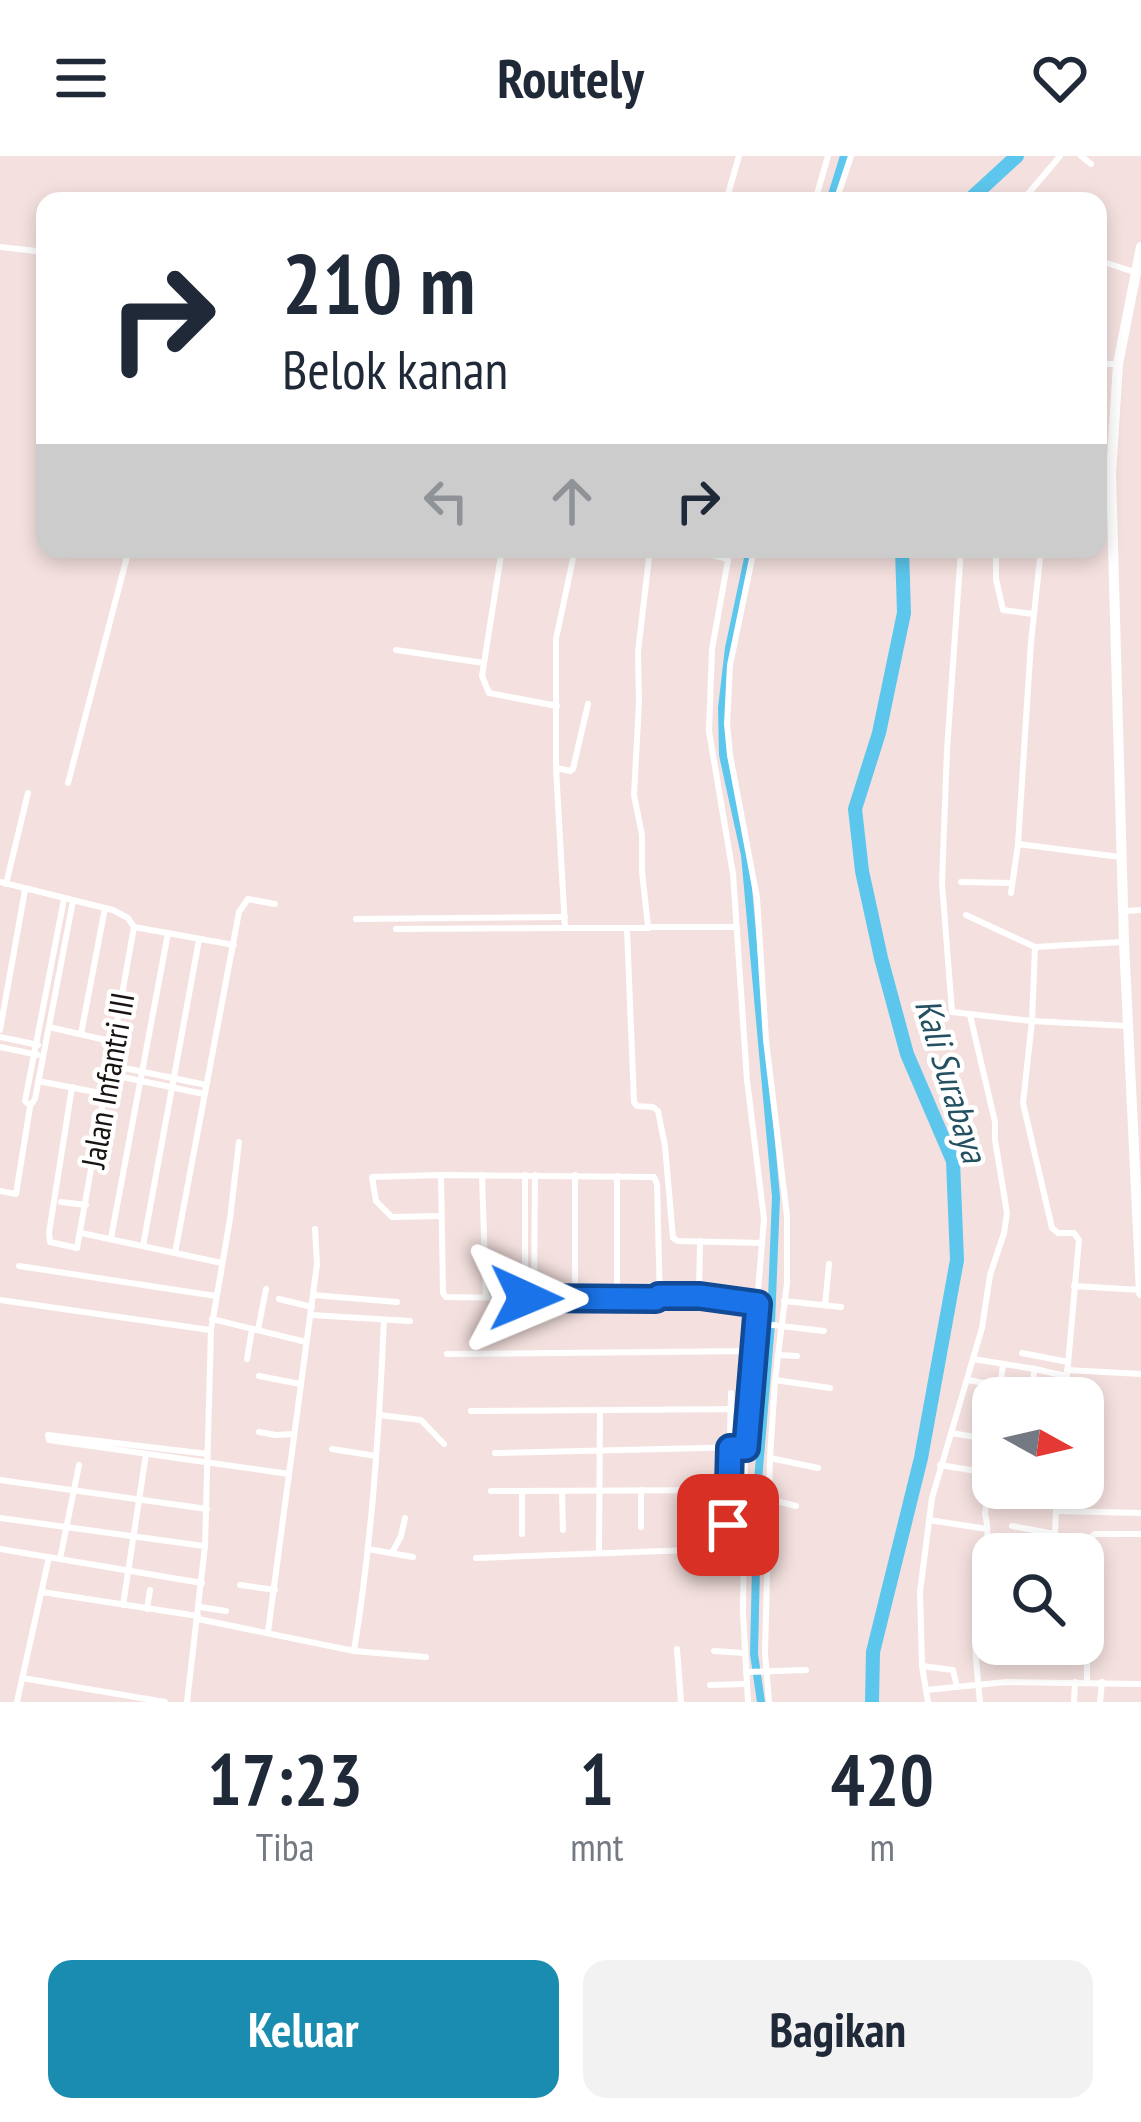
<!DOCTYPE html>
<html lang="id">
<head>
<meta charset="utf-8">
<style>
  body { margin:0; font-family:"PT Sans Narrow",sans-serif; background:#f2f2f3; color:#1f2937; height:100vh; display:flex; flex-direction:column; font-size:45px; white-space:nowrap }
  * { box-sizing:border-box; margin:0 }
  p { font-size:39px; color:#747a83 }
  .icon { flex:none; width:66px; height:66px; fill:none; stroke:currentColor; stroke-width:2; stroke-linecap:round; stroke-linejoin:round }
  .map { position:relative; height:1546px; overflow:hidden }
  .side { display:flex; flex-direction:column; background:#fff; flex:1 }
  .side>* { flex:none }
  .top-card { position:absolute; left:36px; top:36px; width:1071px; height:366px; border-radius:24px; box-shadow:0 6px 18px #0003; background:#fff; color:#1f2937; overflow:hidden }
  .needle { width:78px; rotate:98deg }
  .tools { position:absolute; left:972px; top:1221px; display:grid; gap:24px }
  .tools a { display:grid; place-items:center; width:132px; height:132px; border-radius:24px; background:#fff; box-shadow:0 6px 18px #0003; font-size:60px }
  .pin { position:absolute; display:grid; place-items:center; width:102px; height:102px; color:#fff; margin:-51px; border-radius:24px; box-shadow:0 6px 18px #0006 }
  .me { position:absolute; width:132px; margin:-66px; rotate:91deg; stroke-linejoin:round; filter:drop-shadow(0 0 9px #0008) }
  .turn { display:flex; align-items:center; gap:42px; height:252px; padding:0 48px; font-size:54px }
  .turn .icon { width:156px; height:156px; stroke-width:2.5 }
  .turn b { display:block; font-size:84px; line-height:102px }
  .lanes { display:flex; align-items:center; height:114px; padding:0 48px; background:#0003; justify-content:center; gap:60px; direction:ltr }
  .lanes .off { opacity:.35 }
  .eta { display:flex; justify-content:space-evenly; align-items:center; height:204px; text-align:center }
  .eta b { font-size:72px; font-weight:700; line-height:84px }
  .cta { display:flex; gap:24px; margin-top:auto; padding:24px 48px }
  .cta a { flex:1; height:138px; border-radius:24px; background:#198cb0; color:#fff; font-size:48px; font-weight:700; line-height:138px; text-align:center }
  .cta a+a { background:#f2f2f3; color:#1f2937 }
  header { display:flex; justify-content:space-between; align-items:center; height:156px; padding:0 48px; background:#fff; font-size:54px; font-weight:700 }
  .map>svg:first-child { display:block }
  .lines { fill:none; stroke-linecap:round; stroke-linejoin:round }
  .canal { stroke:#5dc6ed; stroke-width:8 }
  .river { stroke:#5dc6ed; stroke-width:14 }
  .street { stroke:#fff; stroke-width:6 }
  .primary { stroke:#fff; stroke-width:10 }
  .route-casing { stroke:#114b97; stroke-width:30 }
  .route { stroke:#1a73e8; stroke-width:21 }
  .labels { text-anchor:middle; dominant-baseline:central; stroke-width:9; stroke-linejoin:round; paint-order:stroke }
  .street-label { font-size:33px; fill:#191312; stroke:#fff }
  .water-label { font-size:36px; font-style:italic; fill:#245162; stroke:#fff }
</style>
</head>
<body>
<header><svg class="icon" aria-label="menu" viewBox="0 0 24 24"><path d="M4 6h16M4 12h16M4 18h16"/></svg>Routely<svg class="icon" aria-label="heart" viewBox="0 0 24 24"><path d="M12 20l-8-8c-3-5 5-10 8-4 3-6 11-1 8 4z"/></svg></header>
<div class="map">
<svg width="1141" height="1546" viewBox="0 0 1141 1546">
  <rect width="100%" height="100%" fill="#f4e1df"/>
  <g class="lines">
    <g class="canal">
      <polyline points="830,45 844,0"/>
      <polyline points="750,393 729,492 722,552 723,599 745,699 776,1041 771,1168 758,1325 754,1498 761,1546"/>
    </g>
    <g class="river">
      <polyline points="968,45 1017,0"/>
      <polyline points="872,1546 873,1496 921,1302 957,1104 953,1005 907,898 881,802 862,715 855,653 879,577 904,457 902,393"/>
    </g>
    <g class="street">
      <polyline points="1081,0 1091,8"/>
      <polyline points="726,45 739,0"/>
      <polyline points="815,45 828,0"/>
      <polyline points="836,45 851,0"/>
      <polyline points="1022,45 1060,0"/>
      <polyline points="0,91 45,96"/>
      <polyline points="1098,104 1134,116"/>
      <polyline points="1098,208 1118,208"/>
      <polyline points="502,393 482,520 489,537 557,550"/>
      <polyline points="575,393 556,483 556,612 565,772 648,772"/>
      <polyline points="650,393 638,496 639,546 634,639 642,679 642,715 648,771 737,771"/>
      <polyline points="688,393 728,403"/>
      <polyline points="730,393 712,493 709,575 733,718 747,924 764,1063 745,1291 743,1457 748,1546"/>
      <polyline points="754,393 730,509 727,568 730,599 757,742 766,884 787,1060 787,1127 775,1224 770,1302 765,1497 769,1546"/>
      <polyline points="961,393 947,594 942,727 952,856 1032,865 1023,947 1052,1072 1058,1077 1074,1077 1079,1084 1065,1242"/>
      <polyline points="996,393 996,423 1003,454 1033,458"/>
      <polyline points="1041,393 1031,486 1018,688 1120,701"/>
      <polyline points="396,494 484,507"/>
      <polyline points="556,612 570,615 573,613 588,548"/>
      <polyline points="68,627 129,393"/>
      <polyline points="0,726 113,754 128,762 134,771 234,789"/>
      <polyline points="961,726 1012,727"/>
      <polyline points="6,728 28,637"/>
      <polyline points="1011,737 1018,688"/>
      <polyline points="64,743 25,945 30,950 35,943 73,745"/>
      <polyline points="1124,755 1141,754"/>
      <polyline points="966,759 1035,791 1032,865 1129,870"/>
      <polyline points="356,763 565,761"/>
      <polyline points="396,773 565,772"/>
      <polyline points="627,773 634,946 637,950 653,951 658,955 665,990 673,1082 678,1085 762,1087"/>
      <polyline points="1035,791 1122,786"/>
      <polyline points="49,871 114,886"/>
      <polyline points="0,874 25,734"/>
      <polyline points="81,878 105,752"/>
      <polyline points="0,881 38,889"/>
      <polyline points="0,891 38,899"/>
      <polyline points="110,909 206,929"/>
      <polyline points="108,918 204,938"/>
      <polyline points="38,925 105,938"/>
      <polyline points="72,931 49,1077 50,1086 77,1092 134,771"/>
      <polyline points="441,1019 443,1137 446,1141 699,1145 707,1142"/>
      <polyline points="482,1019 486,1141"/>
      <polyline points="525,1019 525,1164"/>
      <polyline points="575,1019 575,1142"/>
      <polyline points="617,1020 617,1142"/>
      <polyline points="0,1035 16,1038 30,951"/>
      <polyline points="61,1046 86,1049"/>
      <polyline points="440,1060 392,1061 376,1045 372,1021 441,1019 654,1021 657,1028 660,1145"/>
      <polyline points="81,1077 222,1107"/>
      <polyline points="111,1082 168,777"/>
      <polyline points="143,1090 199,784"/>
      <polyline points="175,1097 239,756 248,743 275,748"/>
      <polyline points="19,1110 216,1140"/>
      <polyline points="1074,1130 1141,1134"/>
      <polyline points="313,1139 397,1146"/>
      <polyline points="534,1141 535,1019"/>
      <polyline points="659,1141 700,1140 757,1148"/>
      <polyline points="699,1142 700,1085"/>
      <polyline points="279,1143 312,1151"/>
      <polyline points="0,1144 210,1174"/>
      <polyline points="784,1145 841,1151"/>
      <polyline points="825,1149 829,1108"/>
      <polyline points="311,1159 410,1165"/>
      <polyline points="212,1163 306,1186"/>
      <polyline points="756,1167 824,1175"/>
      <polyline points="258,1174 266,1133"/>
      <polyline points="1022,1197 1068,1206"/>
      <polyline points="447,1198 753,1195"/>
      <polyline points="779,1199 797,1200"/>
      <polyline points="247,1203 252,1173"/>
      <polyline points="973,1203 1035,1213"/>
      <polyline points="1067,1214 1141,1218"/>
      <polyline points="259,1220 300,1228"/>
      <polyline points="775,1224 830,1232"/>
      <polyline points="968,1224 1000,1230"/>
      <polyline points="1063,1241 1032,1235 1034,1216 1035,1213 1066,1220"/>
      <polyline points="999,1242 1003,1208"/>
      <polyline points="471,1255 747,1253"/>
      <polyline points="379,1259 421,1264 444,1288"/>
      <polyline points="259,1276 276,1279 294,1278"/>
      <polyline points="951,1277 993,1284"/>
      <polyline points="332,1293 376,1300"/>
      <polyline points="495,1297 745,1291"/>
      <polyline points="208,1298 48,1279 49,1284 289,1318"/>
      <polyline points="770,1302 818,1312"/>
      <polyline points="940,1309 989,1317"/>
      <polyline points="0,1324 207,1353"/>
      <polyline points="641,1334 641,1371"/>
      <polyline points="491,1335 745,1334"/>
      <polyline points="562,1335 563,1374"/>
      <polyline points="522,1336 522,1378"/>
      <polyline points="769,1343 796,1350"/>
      <polyline points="1056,1355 1141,1357"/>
      <polyline points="0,1362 204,1390"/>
      <polyline points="929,1364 987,1373"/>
      <polyline points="728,1369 731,1237"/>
      <polyline points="1012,1370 1055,1378"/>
      <polyline points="680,1372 680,1334"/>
      <polyline points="1055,1382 1087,1385 1095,1378 1141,1378"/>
      <polyline points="0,1393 202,1427"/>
      <polyline points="368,1393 413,1401"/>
      <polyline points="599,1396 600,1254"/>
      <polyline points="392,1397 401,1380 405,1362"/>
      <polyline points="1054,1398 1057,1332"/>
      <polyline points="476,1402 745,1392"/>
      <polyline points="60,1403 79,1309"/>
      <polyline points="979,1426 993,1428"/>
      <polyline points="1083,1428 1087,1434 1087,1526"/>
      <polyline points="240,1429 275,1434"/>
      <polyline points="42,1436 198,1460"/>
      <polyline points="123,1449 146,1298"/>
      <polyline points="200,1451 226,1455"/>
      <polyline points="147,1453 150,1434"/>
      <polyline points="198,1463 354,1495 426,1501"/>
      <polyline points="268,1476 317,1108 315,1073"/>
      <polyline points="677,1493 681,1546"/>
      <path d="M354 1495C372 1385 379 1275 384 1164"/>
      <polyline points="714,1495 744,1497"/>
      <polyline points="1052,1497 1087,1493"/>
      <polyline points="922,1510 953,1514 957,1531"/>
      <polyline points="746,1516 806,1514"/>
      <polyline points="22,1522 165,1546"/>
      <polyline points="710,1529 746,1528"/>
      <polyline points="926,1534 1006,1526 1141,1528"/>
      <polyline points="17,1546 49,1401"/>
      <polyline points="187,1546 205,1390 211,1174 230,1063 239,986"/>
      <polyline points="928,1546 922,1510 920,1436 932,1342 982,1172 990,1119 1004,1077 1007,1057 995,984 995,966 970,859"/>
      <path d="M980 1546C977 1515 973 1482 976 1451 978 1421 993 1387 985 1358L993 1283"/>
      <polyline points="1074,1546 1075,1526"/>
      <polyline points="1100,1546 1102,1526"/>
    </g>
    <polyline class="primary" points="1141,91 1118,208 1111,317 1124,786 1141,1137"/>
  </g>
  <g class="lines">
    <defs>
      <polyline id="route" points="526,1142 656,1143 659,1140 700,1140 758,1148 746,1292 730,1292 728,1369"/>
    </defs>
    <use href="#route" class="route-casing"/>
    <use href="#route" class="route"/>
  </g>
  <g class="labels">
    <g class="street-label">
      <text transform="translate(107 924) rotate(-80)">Jalan Infantri III</text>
    </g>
    <g class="water-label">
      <text transform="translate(952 924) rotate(73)">Kali Surabaya</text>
    </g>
  </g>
</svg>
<div class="tools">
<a><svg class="needle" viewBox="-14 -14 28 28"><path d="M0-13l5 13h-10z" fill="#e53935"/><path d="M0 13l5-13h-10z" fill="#747a83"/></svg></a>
<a><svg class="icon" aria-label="search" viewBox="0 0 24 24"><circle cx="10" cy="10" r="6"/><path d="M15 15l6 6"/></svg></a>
</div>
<div class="pin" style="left:728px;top:1369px;background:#d93025"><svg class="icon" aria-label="arrive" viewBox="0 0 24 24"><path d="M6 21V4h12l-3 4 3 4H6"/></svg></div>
<svg class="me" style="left:526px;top:1142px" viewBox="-20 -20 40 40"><path d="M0-17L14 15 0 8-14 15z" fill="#1a73e8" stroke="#fff" stroke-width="4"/></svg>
<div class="top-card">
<div class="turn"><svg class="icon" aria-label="right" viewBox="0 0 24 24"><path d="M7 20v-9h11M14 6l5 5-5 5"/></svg><div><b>210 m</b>Belok kanan</div></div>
<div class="lanes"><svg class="icon off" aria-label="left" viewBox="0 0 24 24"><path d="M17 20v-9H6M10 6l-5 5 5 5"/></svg><svg class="icon off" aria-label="ahead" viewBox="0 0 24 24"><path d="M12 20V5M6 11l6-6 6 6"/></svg><svg class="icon" aria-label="right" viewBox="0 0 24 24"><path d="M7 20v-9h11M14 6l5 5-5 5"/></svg></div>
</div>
</div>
<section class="side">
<div class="eta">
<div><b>17:23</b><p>Tiba</p></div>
<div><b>1</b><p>mnt</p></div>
<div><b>420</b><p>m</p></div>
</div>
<div class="cta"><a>Keluar</a><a>Bagikan</a></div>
</section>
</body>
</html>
